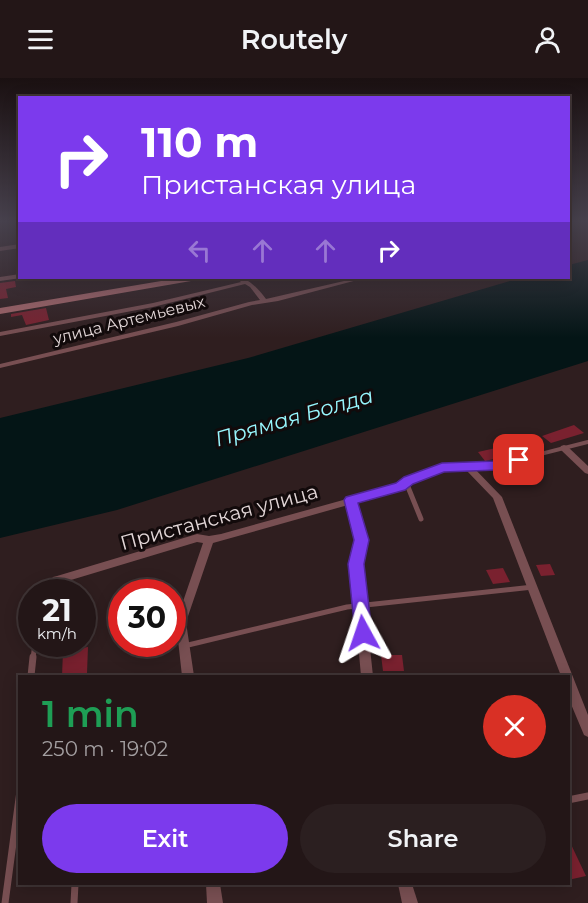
<!DOCTYPE html>
<html lang="en">
<head>
<meta charset="utf-8">
<style>
  body { margin:0; font-family:Montserrat,sans-serif; background:#2b1f20; color:#f1f3f6; height:100vh; display:flex; flex-direction:column; font-size:22px; white-space:nowrap }
  * { box-sizing:border-box; margin:0 }
  p { font-size:20px; color:#a39fa1 }
  .icon { flex:none; width:33px; height:33px; fill:none; stroke:currentColor; stroke-width:2; stroke-linecap:round; stroke-linejoin:round }
  .map { position:relative; flex:1; overflow:hidden }
  .sheet { position:absolute; left:18px; top:597px; width:552px; height:210px; display:flex; flex-direction:column; background:#231617; border-radius:0px; box-shadow:0 3px 15px #0003,0 0 0 2px #403536 }
  .sheet>* { flex:none }
  .hud { position:absolute; left:18px; top:18px; width:552px; height:183px; border-radius:0px; box-shadow:0 3px 15px #0003,0 0 0 2px #403536; background:#7c3aed; color:#fff; overflow:hidden }
  .speed { position:absolute; left:18px; top:501px; display:flex; gap:12px; font-size:30px; font-weight:700; text-align:center }
  .speed>* { display:grid; place-content:center; width:78px; height:78px; border-radius:50%; background:#231617; box-shadow:0 3px 15px #0003,0 0 0 2px #403536; line-height:1 }
  .speed small { font-size:15px; font-weight:400 }
  .speed .limit { border:9px solid #d22; background:#fff; color:#111 }
  .pin { position:absolute; display:grid; place-items:center; width:51px; height:51px; color:#fff; margin:-26px; border-radius:12px; box-shadow:0 3px 9px #0006 }
  .me { position:absolute; width:66px; margin:-33px; rotate:355deg; stroke-linejoin:round; filter:drop-shadow(0 0 4px #0008) }
  .turn { display:flex; align-items:center; gap:21px; height:126px; padding:0 24px; font-size:27px }
  .turn .icon { width:78px; height:78px; stroke-width:2.5 }
  .turn b { display:block; font-size:42px; line-height:51px }
  .lanes { display:flex; align-items:center; height:57px; padding:0 24px; background:#0003; justify-content:center; gap:30px; direction:ltr }
  .lanes .off { opacity:.35 }
  .round { display:grid; place-items:center; flex:none; width:63px; height:63px; border-radius:32px; background:#2b1f20 }
  .overview { display:flex; align-items:center; justify-content:space-between; height:102px; padding:0 24px }
  h1 { font-size:36px; font-weight:600; line-height:45px; color:#1e9e55 }
  .action { display:flex; gap:12px; margin-top:auto; padding:12px 24px }
  .action a { flex:1; height:69px; border-radius:36px; background:#7c3aed; color:#fff; font-size:24px; font-weight:600; line-height:69px; text-align:center }
  .action a+a { background:#2b1f20; color:#f1f3f6 }
  header { display:flex; justify-content:space-between; align-items:center; height:78px; padding:0 24px; background:#231617; font-size:27px; font-weight:600 }
  .map>svg:first-child { display:block }
  .water { fill:#041516 }
  .building { fill:#7a212f }
  .lines { fill:none; stroke-linecap:round; stroke-linejoin:round }
  .lane-far2 { stroke:#784f52; stroke-width:4 }
  .lane-far1 { stroke:#784f52; stroke-width:5 }
  .lane { stroke:#784f52; stroke-width:7 }
  .street { fill:#784f52; fill-rule:evenodd }
  .secondary { fill:#a7676b; fill-rule:evenodd }
  .route { fill:#7c3aed; stroke:#51269a; stroke-width:1.5 }
  .labels { text-anchor:middle; dominant-baseline:central; stroke-width:6; stroke-linejoin:round; paint-order:stroke }
  .far-street-label { font-size:16px; fill:#e3d7d8; stroke:#120a0b }
  .street-label { font-size:20px; fill:#e3d7d8; stroke:#120a0b }
  .water-label { font-size:21px; font-style:italic; fill:#97f6fd; stroke:#120a0b }
</style>
</head>
<body>
<header><svg class="icon" aria-label="menu" viewBox="0 0 24 24"><path d="M4 6h16M4 12h16M4 18h16"/></svg>Routely<svg class="icon" aria-label="person" viewBox="0 0 24 24"><circle cx="12" cy="8" r="4"/><path d="M4 21q1-7 8-7t8 7"/></svg></header>
<div class="map">
<svg width="588" height="825" viewBox="0 0 588 825">
  <rect width="100%" height="100%" fill="#2f1e1f"/>
  <polygon class="water" points="588,182 588,283 117,432 0,460 0,340 248,280 520,200 568,200 569,187"/>
  <g class="building">
    <polygon points="15,203 16,209 6,211 8,220 0,221 0,205"/>
    <polygon points="46,230 49,242 26,247 22,237 11,239 11,236"/>
    <polygon points="574,347 584,355 551,365 542,358"/>
    <polygon points="500,369 507,378 485,383 478,374"/>
    <polygon points="550,486 555,497 541,498 536,487"/>
    <polygon points="503,490 510,504 493,506 486,492"/>
    <polygon points="88,569 87,595 62,598 63,573"/>
    <polygon points="381,577 402,577 404,593 383,593"/>
    <polygon points="568,760 586,798 568,802"/>
  </g>
  <g class="lines">
    <polyline class="lane-far2" points="469,390 497,387 588,364"/>
    <g class="lane-far1">
      <polyline points="406,404 421,441"/>
      <polyline points="184,568 347,529 533,509"/>
      <polyline points="33,580 35,566"/>
    </g>
    <g class="lane">
      <polyline points="31,598 33,579"/>
      <polyline points="568,722 588,718"/>
      <polyline points="5,825 20,713"/>
      <polyline points="74,825 75,806"/>
    </g>
    <g class="street">
      <polygon points="20,166 20,170 0,173 0,169"/>
      <polygon points="20,196 20,200 21,200 0,203 0,199"/>
      <path d="M236 200C249 199 258 211 266 221L357 200H365L278 223 252 227 178 248 0 290V286L176 244 249 224 260 222 250 209 245 206 153 229 0 258V254L153 225 241 204Z"/>
      <polygon points="564,367 567,368 588,388 588,396 585,395 561,372 560,370 561,368"/>
      <polygon points="451,387 472,388 502,419 588,637 588,659 584,657 568,619 568,598 561,598 493,420 467,393 451,393 434,396 419,401 403,411 356,425 367,463 361,486 373,598 361,598 351,486 357,463 348,427 213,465 186,544 194,598 182,598 176,544 203,465 197,464 61,505 53,514 45,514 44,512 53,499 57,498 197,456 209,458 221,456 397,407 421,394"/>
      <polygon points="206,806 220,806 223,825 207,825"/>
      <polygon points="398,806 412,806 418,825 402,825"/>
    </g>
    <polygon class="secondary" points="179,200 195,200 191,203 0,236 0,230"/>
  </g>
  <linearGradient id="sky" x2="0" y2="1"><stop stop-color="#1a1011"/><stop offset="0.55" stop-color="#47414d"/><stop offset="1" stop-color="#47414d" stop-opacity="0"/></linearGradient>
  <rect width="588" height="260" fill="url(#sky)"/>
  <polygon class="route" points="519,377 526,382 524,385 497,392 444,394 413,406 405,412 358,425 369,462 364,486 372,555 369,560 363,562 357,560 355,555 348,486 354,462 344,422 346,419 396,405 404,399 442,385 497,383"/>
  <g class="labels">
    <g class="far-street-label">
      <text transform="translate(129 242) rotate(-14)">улица Артемьевых</text>
    </g>
    <g class="street-label">
      <text transform="translate(219 439) rotate(-15)">Пристанская улица</text>
    </g>
    <g class="water-label">
      <text transform="translate(294 339) rotate(-16)">Прямая Болда</text>
    </g>
  </g>
</svg>
<div class="speed"><div>21<small>km/h</small></div><div class="limit">30</div></div>
<div class="pin" style="left:519px;top:382px;background:#d93025"><svg class="icon" aria-label="arrive" viewBox="0 0 24 24"><path d="M6 21V4h12l-3 4 3 4H6"/></svg></div>
<svg class="me" style="left:363px;top:555px" viewBox="-20 -20 40 40"><path d="M0-17L14 15 0 8-14 15z" fill="#7c3aed" stroke="#fff" stroke-width="4"/></svg>
<div class="hud">
<div class="turn"><svg class="icon" aria-label="right" viewBox="0 0 24 24"><path d="M7 20v-9h11M14 6l5 5-5 5"/></svg><div><b>110 m</b>Пристанская улица</div></div>
<div class="lanes"><svg class="icon off" aria-label="left" viewBox="0 0 24 24"><path d="M17 20v-9H6M10 6l-5 5 5 5"/></svg><svg class="icon off" aria-label="ahead" viewBox="0 0 24 24"><path d="M12 20V5M6 11l6-6 6 6"/></svg><svg class="icon off" aria-label="ahead" viewBox="0 0 24 24"><path d="M12 20V5M6 11l6-6 6 6"/></svg><svg class="icon" aria-label="right" viewBox="0 0 24 24"><path d="M7 20v-9h11M14 6l5 5-5 5"/></svg></div>
</div>
<section class="sheet">
<div class="overview"><div><h1>1 min</h1><p>250 m · 19:02</p></div><a class="round" style="background:#d93025;color:#fff"><svg class="icon" aria-label="close" viewBox="0 0 24 24"><path d="M6 6l12 12M18 6L6 18"/></svg></a></div>
<div class="action"><a>Exit</a><a>Share</a></div>
</section>
</div>
</body>
</html>
